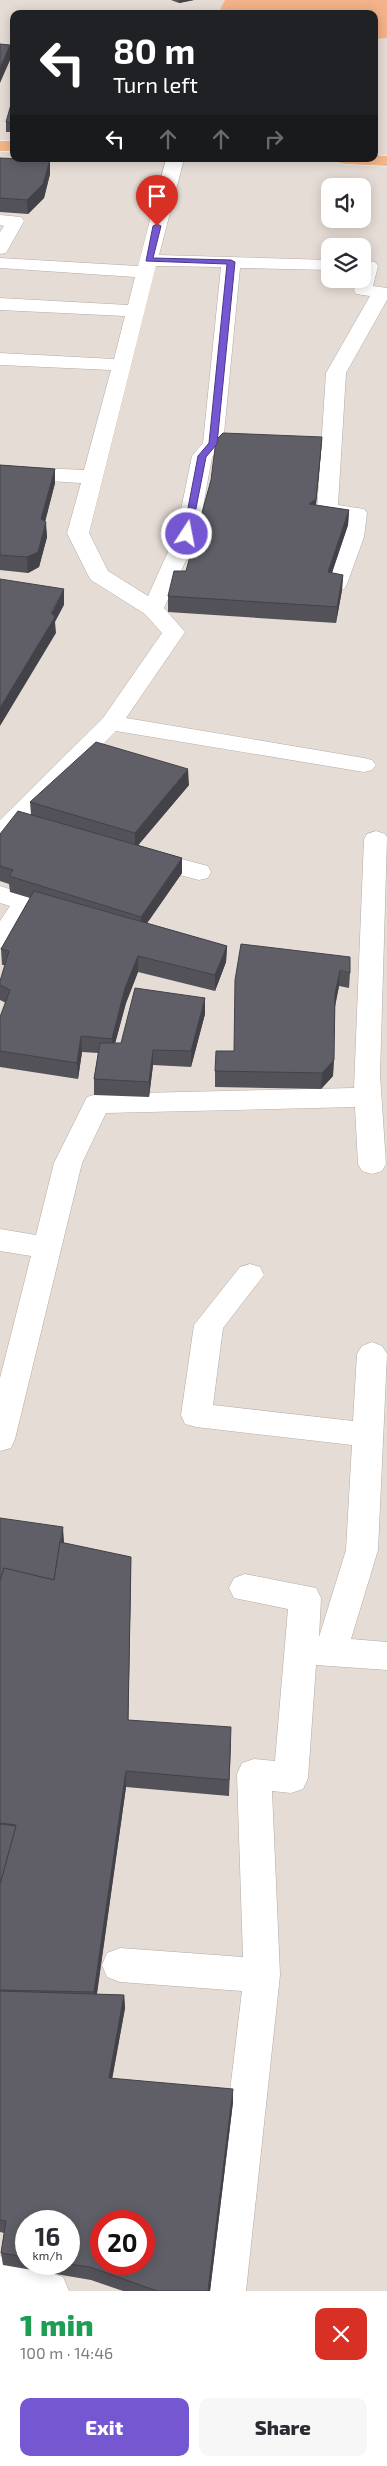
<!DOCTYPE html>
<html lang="en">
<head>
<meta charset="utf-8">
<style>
  body { margin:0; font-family:"Exo 2",sans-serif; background:#f7f7f7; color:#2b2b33; height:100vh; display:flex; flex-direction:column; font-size:19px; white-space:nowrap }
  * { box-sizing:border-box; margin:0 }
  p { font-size:16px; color:#7c7c81 }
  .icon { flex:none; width:28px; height:28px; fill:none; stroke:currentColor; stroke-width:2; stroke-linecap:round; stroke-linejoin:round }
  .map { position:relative; height:2291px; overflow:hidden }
  .details { display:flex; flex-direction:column; background:#fff; flex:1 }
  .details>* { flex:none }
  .guide { position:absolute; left:10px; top:10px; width:368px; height:152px; border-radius:10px; box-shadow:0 2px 12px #0003; background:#202124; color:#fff; overflow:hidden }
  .fabs { position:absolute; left:321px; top:178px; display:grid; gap:10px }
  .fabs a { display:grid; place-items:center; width:50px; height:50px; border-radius:10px; background:#fff; box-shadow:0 2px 12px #0003; font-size:25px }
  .speed { position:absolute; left:15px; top:2210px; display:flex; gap:10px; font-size:25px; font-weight:700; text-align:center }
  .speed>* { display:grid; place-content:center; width:65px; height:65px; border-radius:50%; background:#fff; box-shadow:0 2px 12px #0003; line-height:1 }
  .speed small { font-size:12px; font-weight:400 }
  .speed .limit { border:8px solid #d22; background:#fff; color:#111 }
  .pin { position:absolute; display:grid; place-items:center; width:42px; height:42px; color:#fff; margin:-51px -21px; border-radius:50% 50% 50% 0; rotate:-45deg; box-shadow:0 0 5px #0007 }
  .pin .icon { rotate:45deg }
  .me { position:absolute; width:55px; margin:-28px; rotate:11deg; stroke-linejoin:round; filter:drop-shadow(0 0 4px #0008) }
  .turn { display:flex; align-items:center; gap:18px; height:105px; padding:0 20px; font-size:22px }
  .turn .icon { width:65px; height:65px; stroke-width:2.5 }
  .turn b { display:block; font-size:35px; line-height:42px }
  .lanes { display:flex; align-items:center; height:48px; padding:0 20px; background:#0003; justify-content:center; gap:25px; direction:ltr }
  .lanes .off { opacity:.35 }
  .round { display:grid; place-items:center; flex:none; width:52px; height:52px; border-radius:10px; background:#f7f7f7 }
  .head { display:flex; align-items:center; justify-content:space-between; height:85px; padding:0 20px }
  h1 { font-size:30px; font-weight:800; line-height:38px; color:#1e9e55 }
  .primary-button { display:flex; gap:10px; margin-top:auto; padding:10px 20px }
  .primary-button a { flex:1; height:58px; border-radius:10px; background:#7457d1; color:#fff; font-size:20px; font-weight:800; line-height:58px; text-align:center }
  .primary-button a+a { background:#f7f7f7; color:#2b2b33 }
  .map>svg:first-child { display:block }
  .water { fill:#f3b38a }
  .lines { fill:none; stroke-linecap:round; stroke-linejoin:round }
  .minor-casing { stroke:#b4aaa4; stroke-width:1 }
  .major-casing { stroke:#fff; stroke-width:1 }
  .minor { fill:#fff; fill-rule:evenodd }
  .major { fill:#f4b788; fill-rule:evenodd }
  .wall { fill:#535259; fill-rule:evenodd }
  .shaded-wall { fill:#434249 }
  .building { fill:#605f68; stroke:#434249; fill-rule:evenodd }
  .route { fill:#7457d1; stroke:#4b3988 }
</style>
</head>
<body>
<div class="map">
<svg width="387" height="2291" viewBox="0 0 387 2291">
  <rect width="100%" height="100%" fill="#e6dcd6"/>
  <polygon class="water" points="225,0 387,0 387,38 374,39 374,14 232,14 220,10"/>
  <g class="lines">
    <defs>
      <g id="minor">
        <path d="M166 159H184L159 255 330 260V270L240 268 223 444 212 457 198 534 164 608 185 632 126 718 364 758 372 760 376 765 372 770 364 772 116 731 9 839 0 842V820L103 718 162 633 145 614 91 580 88 575 67 533 81 483 0 478V466L84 470 111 370 0 365V353L114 359 125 316 0 310V298L128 305 135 277 0 268V258L138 266ZM156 266 221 267 203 443 192 456 176 534 148 596 108 571 89 533Z"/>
        <polygon points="0,215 21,217 24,221 6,253 0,254 0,232 4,226 0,225"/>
        <polygon points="369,261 375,262 378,266 373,286 387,288 387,300 346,373 338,505 364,509 367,513 364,537 347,584 344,589 336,590 328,589 325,584 342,537 346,518 320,514 317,510 326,373 370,296 356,294 354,290 357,279 362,279 362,262"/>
        <polygon points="376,831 385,834 387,837 380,1075 386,1164 382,1171 372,1174 362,1171 358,1164 355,1107 106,1113 82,1163 15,1439 11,1448 0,1451 0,1378 31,1256 0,1251 0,1229 36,1235 54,1163 87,1097 97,1094 354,1088 364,839 367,834"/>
        <polygon points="147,850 208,866 211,872 208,878 199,880 138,864 135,858 138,852"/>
        <polygon points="0,886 34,897 37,903 9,946 0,948 0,921 10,906 0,903"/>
        <polygon points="250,1264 260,1267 264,1275 223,1328 213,1405 353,1421 357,1354 362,1346 372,1342 382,1346 387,1354 378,1550 351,1639 387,1642 387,1670 316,1665 308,1778 303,1789 291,1793 272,1791 280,1975 246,2291 206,2291 242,1991 120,1982 107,1977 102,1965 107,1953 120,1948 243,1957 237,1774 242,1763 254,1759 275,1761 288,1609 234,1598 229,1588 234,1578 245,1574 316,1588 321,1598 319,1637 346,1550 352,1445 196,1427 185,1424 181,1415 194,1325 240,1267"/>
        <polygon points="0,2256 63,2277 69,2291 0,2291"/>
      </g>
      <g id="major">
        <rect x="0" y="141" width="14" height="10"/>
        <polygon points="374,155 387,156 387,166 345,164 339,163 336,159 374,159"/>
      </g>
    </defs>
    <use href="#minor" class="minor-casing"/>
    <use href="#major" class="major-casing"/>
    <use href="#minor" class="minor"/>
    <use href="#major" class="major"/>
  </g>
  <g class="wall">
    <polygon points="171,0 194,0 179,3"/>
    <polygon points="14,101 14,132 6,132 6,122"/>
    <polygon points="0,158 50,174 44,198 28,214 0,212"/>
    <polygon points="322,437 321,452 316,505 349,510 348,525 332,573 343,575 342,590 336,623 168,612 168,596 186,571 211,480"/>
    <polygon points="0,465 55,469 55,483 45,521 47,537 39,567 28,573 0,570"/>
    <polygon points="189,785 138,845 182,858 182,873 147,923 227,946 226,962 215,991 138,972 126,1003 115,1043 121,1043 205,1014 191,1067 153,1065 149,1097 94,1095 94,1079 98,1053 82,1052 78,1079 0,1067 0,1017 6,1003 0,1000 0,981 5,965 2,965 1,949 30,898 10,892 9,884 0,881 0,834 31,815 30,802"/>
    <polygon points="241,944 350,973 349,988 339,986 335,1007 333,1076 321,1089 215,1087 215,1071 234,1051"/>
    <path d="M0 1518 64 1543 131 1557V1573L128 1720 231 1743 229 1796 126 1787 97 1994 124 1995 125 2008 112 2078 233 2102 210 2291H123L91 2280 3 2265 1 2253 4 2233 0 2232ZM26 2221 69 2264H26Z"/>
  </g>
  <g class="shaded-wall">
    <polygon points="179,0 194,0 179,3"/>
    <polygon points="10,45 11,58 0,83 0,68"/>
    <polygon points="50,160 50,174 44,198 28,214 27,200"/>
    <polygon points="322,437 321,452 315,514 309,504"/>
    <polygon points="55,469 55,483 42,534 41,519"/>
    <polygon points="349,510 348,525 327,587 328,572"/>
    <polygon points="46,522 47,537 39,567 28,573 27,557"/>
    <polygon points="343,575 342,590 336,623 337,607"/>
    <polygon points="64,589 64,605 55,622 56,633 0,726 0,708"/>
    <polygon points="188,769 189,785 135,849 135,833"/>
    <polygon points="182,858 182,873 141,932 141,917"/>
    <polygon points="227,946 226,962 215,991 215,975"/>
    <polygon points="138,956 138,972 126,1003 112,1055 112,1039 125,988"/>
    <polygon points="340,970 339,986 334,1010 335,994"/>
    <polygon points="205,998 205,1014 191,1067 191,1051"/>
    <polygon points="81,1036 82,1052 78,1079 77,1063"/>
    <polygon points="153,1050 153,1065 149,1097 149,1082"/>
    <polygon points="334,1060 333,1076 321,1089 322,1073"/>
    <polygon points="63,1527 64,1542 55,1596 54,1581"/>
    <polygon points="131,1557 131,1573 128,1736 128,1720"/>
    <polygon points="126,1771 126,1787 95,2006 94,1992"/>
    <polygon points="124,1995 125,2008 110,2091 109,2078"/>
    <polygon points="233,2089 233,2102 210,2291 208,2291"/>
  </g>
  <g class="building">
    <polygon points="0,44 10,45 0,68"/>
    <polygon points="12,101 14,101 14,123 6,122"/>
    <polygon points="0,158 50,160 43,184 27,200 0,198"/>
    <polygon points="223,433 322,437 316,499 309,504 349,510 328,572 343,575 337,607 168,596 174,571 186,571 211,480 216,440"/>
    <polygon points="0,465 55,469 41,519 46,522 38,552 27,557 0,555"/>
    <polygon points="0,579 64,589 51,612 55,617 0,708"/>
    <polygon points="96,742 188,769 135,833 30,802"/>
    <polygon points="18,811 182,858 141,917 9,876 13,870 0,866 0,834"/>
    <polygon points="34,891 227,946 215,975 138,956 125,988 112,1039 81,1036 77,1063 0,1051 0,1017 10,990 0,985 0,981 9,951 1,949"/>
    <polygon points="241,944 350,957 350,973 340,970 335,994 334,1060 322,1073 215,1071 216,1051 234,1051 235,980"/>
    <polygon points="135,988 205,998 191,1051 153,1050 149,1082 94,1079 100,1043 121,1043"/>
    <polygon points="0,1518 63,1527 60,1542 54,1580 4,1568 0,1581"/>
    <polygon points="60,1542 131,1557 128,1720 231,1727 229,1780 126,1771 94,1992 0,1990 0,1884 16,1825 0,1823 0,1581 4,1568 54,1580"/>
    <polygon points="0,1824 16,1826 0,1884"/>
    <path d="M0 1991 124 1995 109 2078 233 2089 208 2291H157L90 2267 68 2264H69V2221H26V2257L1 2253 6 2221 0 2220ZM101 2221H144V2264H101Z"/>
  </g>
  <polygon class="route" points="157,224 161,226 153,258 231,260 235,262 217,444 206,457 191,534 187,537 183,534 198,456 209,443 227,264 146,261 153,226"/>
</svg>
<div class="fabs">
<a><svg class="icon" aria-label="sound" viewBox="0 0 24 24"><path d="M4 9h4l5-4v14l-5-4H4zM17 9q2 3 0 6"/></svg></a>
<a><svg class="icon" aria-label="layers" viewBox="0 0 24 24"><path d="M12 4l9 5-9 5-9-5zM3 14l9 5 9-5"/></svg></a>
</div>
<div class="speed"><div>16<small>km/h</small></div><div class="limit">20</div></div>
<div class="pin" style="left:157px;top:226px;background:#d93025"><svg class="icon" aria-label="arrive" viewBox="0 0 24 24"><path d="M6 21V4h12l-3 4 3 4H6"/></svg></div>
<svg class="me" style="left:187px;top:534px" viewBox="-20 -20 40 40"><circle r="17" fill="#7457d1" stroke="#fff" stroke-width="3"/><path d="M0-11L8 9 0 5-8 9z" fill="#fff"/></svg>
<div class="guide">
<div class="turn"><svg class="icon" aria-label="left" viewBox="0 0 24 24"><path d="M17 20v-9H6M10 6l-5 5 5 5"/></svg><div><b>80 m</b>Turn left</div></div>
<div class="lanes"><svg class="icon" aria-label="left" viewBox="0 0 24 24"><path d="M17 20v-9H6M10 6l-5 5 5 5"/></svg><svg class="icon off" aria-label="ahead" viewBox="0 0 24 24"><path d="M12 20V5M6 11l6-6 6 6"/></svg><svg class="icon off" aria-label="ahead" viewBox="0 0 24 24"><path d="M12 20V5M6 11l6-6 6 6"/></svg><svg class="icon off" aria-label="right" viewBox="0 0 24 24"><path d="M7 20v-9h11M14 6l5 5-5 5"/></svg></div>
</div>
</div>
<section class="details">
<div class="head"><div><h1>1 min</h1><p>100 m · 14:46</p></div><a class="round" style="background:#d93025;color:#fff"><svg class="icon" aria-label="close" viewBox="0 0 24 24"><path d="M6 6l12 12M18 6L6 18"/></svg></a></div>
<div class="primary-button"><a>Exit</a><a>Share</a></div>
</section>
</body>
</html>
